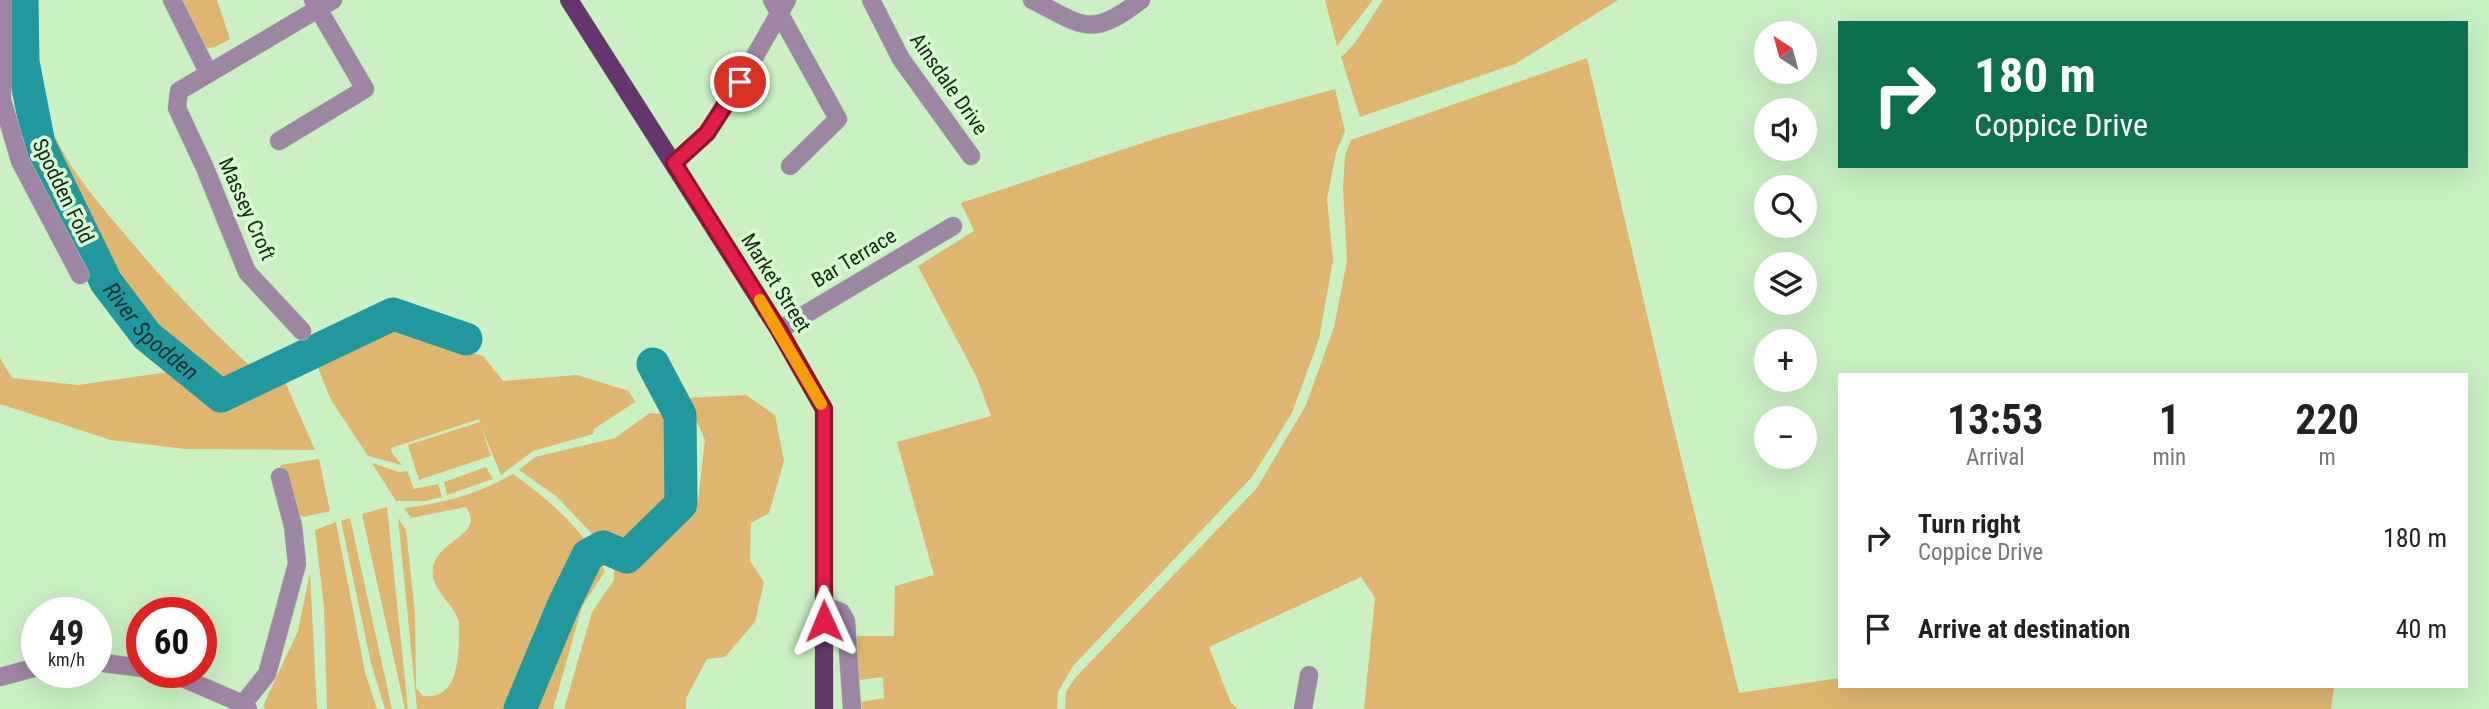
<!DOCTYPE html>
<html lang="en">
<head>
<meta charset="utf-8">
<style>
  body { margin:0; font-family:"Roboto Condensed",sans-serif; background:#f2f2f2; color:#222; height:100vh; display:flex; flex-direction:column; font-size:26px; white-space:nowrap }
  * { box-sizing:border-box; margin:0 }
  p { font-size:23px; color:#767676 }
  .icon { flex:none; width:38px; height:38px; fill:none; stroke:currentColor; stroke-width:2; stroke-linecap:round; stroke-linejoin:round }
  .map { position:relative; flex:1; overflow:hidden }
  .details { position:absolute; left:1838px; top:373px; width:630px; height:315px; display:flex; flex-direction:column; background:#fff; border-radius:0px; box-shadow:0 7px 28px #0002 }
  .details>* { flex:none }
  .top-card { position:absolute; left:1838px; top:21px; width:630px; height:147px; border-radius:0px; box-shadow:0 7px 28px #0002; background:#0b6e4f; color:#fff; overflow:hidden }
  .needle { width:46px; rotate:324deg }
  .buttons { position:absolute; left:1754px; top:21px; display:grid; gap:14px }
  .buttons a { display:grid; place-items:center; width:63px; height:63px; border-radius:50%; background:#fff; box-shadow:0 7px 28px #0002; font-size:35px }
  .speed { position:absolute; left:21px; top:597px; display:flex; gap:14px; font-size:35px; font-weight:700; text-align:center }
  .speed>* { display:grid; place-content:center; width:91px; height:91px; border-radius:50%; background:#fff; box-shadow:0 7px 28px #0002; line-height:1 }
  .speed small { font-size:18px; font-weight:400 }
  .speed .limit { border:10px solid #d22; background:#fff; color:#111 }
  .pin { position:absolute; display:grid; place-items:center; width:60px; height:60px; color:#fff; margin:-30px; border:4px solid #fff; border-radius:50%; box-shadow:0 2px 7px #0007 }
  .me { position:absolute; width:77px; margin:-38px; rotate:359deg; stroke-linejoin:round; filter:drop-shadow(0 0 5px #0008) }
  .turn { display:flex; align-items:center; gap:24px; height:147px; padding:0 21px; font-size:32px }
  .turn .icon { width:91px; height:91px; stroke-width:2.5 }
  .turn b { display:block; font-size:49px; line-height:60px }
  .eta { display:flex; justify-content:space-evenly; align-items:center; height:119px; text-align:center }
  .eta b { font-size:42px; font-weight:700; line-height:49px }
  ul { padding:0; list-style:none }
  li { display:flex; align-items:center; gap:21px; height:91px; padding:0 21px }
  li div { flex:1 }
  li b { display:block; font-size:26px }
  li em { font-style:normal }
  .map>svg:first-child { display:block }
  .green { fill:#deb66f }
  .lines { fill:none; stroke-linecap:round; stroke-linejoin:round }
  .river { stroke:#21979e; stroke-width:33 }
  .minor-casing { stroke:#aacca5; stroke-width:19 }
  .major-casing { stroke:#aacca5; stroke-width:19 }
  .minor { stroke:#9f85a4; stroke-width:18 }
  .major { stroke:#65366e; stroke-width:18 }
  .route-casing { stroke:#92132f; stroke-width:18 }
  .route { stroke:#e11d48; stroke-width:12 }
  .slow { stroke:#f59e0b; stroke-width:12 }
  .labels { text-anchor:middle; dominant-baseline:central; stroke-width:7; stroke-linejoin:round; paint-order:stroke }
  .street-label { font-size:21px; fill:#1a2818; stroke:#d7fdd1 }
  .water-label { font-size:23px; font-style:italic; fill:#193133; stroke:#d7fdd1 }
</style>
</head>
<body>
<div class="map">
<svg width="2489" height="709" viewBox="0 0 2489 709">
  <rect width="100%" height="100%" fill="#caf0c4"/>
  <g class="green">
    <path d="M27 0H34C35 37 34 75 45 111 60 158 91 194 122 231 162 279 204 324 250 366L276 355 277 363 220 389 154 332 111 278 44 144 29 65Z"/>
    <polygon points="181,0 217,0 230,39 215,47 209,48 204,46"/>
    <polygon points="1325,0 1373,0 1337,46"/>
    <path d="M1383 0H1618L1515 64 1360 117 1341 57C1357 45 1370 18 1383 0Z"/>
    <polygon points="1587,58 1670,413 1739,693 1839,678 1839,686 2334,686 2331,709 1364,709 1375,598 1361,577 1209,647 1231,703 1238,709 1065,709 1066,692 1075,678 1257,488 1306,405 1334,327 1347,261 1343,189 1345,155 1351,140"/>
    <polygon points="1335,89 1345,131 1336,153 1327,199 1333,260 1319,339 1292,413 1252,477 1073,666 1058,692 1057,709 862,709 861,702 884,698 883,677 859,680 857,636 894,636 895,586 934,575 897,442 991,416 977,378 918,266 974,231 961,203 1167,135"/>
    <polygon points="385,328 483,356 503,381 577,375 629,391 635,402 594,429 593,434 533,451 501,475 482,429 491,456 419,480 408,445 480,422 479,419 391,448 392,453 402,465 368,456 331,400 315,360"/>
    <polygon points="0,358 12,378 78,385 175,371 217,406 283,377 315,450 185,449 111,440 0,404"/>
    <polygon points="746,395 775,415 784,461 769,513 751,523 750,561 764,582 755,622 725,657 707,659 686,698 686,709 564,709 592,612 614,580 614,565 631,562 697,510 705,440 686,398"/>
    <polygon points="650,413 671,415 669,496 627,550 596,538 556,496 519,470 535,457 615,438"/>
    <polygon points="319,459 330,511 304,517 298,515 280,465"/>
    <polygon points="372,463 399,472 407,471 414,489 438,484 442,497 426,501 396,501"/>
    <polygon points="486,467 493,479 447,495 444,482"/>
    <path d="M513 474C542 495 567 515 588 544L578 553 513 709H417L398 518 406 530 415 613 416 688 423 696C455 700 458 665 459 641 459 635 460 625 458 619 453 605 436 592 433 577 427 540 488 538 466 507L411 518 404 508C442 504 481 493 513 474Z"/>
    <polygon points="387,507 408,709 405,709 362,514"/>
    <polygon points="350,518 392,709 385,709 371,663 341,521"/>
    <polygon points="336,522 365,672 377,709 327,709 324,607 315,530"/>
    <polygon points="595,555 605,571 582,607 553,709 527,709 574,593 591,558"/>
    <polygon points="310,573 317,709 266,709 263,706 298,631"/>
  </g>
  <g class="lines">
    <g class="river">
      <path id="s1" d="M22 0 23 62 39 144 106 282 147 336 221 396 393 314 466 339"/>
      <polyline points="520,709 564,604 588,555 603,547 627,557 681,504 680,415 653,364"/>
    </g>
    <defs>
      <g id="minor">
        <polyline points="2,0 2,100 20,161 80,275"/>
        <polyline points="172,0 208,72"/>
        <polyline points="772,0 838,119 790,166"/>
        <polyline points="871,0 901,59 971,156"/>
        <path d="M1032 0C1084 26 1090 39 1141 0"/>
        <polyline points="279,141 365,89 313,0"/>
        <polyline points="674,163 707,133 740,82 787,0"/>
        <polyline points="779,330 953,226"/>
        <polyline points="302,331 247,272 205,168 177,108 179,91 333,0"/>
        <polyline points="824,606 841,612 846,621 852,709"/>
        <polyline points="96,662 142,668"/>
        <polyline points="161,672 185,679 243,704 248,709"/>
        <polyline points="0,677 37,667"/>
        <polyline points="243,704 267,674 297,564 293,526 280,477"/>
        <polyline points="1303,709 1309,675"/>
      </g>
      <polyline id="major" points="569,0 779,330 824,409 824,709"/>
    </defs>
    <use href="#minor" class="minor-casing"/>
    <use href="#major" class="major-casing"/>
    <use href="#minor" class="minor"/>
    <use href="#major" class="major"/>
  </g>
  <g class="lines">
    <defs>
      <polyline id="route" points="740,82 707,133 674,163 779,330 824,409 824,621"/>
    </defs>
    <use href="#route" class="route-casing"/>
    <use href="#route" class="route"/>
    <polyline class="slow" points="760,300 821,404"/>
  </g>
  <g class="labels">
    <g class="street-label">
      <text transform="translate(949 84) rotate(55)">Ainsdale Drive</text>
      <text transform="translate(63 191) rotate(64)">Spodden Fold</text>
      <text transform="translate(247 209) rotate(66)">Massey Croft</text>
      <text transform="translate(854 258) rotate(-31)">Bar Terrace</text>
      <text transform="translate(776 283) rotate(58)">Market Street</text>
    </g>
    <g class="water-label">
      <text stroke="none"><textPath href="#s1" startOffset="366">River Spodden</textPath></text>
    </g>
  </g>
</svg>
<div class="buttons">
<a><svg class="needle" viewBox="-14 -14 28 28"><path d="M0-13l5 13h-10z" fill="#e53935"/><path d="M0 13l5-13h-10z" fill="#767676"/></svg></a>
<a><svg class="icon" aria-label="sound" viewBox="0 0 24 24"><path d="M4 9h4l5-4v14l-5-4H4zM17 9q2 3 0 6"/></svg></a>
<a><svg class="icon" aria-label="search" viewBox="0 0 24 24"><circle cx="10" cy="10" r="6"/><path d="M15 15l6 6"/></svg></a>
<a><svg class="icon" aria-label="layers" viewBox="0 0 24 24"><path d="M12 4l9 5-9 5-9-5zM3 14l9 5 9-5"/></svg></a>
<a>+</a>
<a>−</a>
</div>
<div class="speed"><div>49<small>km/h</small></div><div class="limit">60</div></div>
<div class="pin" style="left:740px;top:82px;background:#d93025"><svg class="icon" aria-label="arrive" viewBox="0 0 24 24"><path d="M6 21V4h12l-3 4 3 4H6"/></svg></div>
<svg class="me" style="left:824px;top:621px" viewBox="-20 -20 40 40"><path d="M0-17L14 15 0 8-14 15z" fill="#e11d48" stroke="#fff" stroke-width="4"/></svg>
<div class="top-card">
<div class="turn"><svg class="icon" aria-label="right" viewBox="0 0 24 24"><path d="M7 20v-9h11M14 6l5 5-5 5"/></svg><div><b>180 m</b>Coppice Drive</div></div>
</div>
<section class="details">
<div class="eta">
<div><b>13:53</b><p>Arrival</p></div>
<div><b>1</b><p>min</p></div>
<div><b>220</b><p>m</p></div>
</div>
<ul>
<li><svg class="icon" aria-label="right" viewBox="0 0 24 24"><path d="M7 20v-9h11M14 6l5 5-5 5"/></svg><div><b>Turn right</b><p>Coppice Drive</p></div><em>180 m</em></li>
<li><svg class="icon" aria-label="arrive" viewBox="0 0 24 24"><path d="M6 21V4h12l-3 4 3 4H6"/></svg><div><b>Arrive at destination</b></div><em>40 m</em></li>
</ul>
</section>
</div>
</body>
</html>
